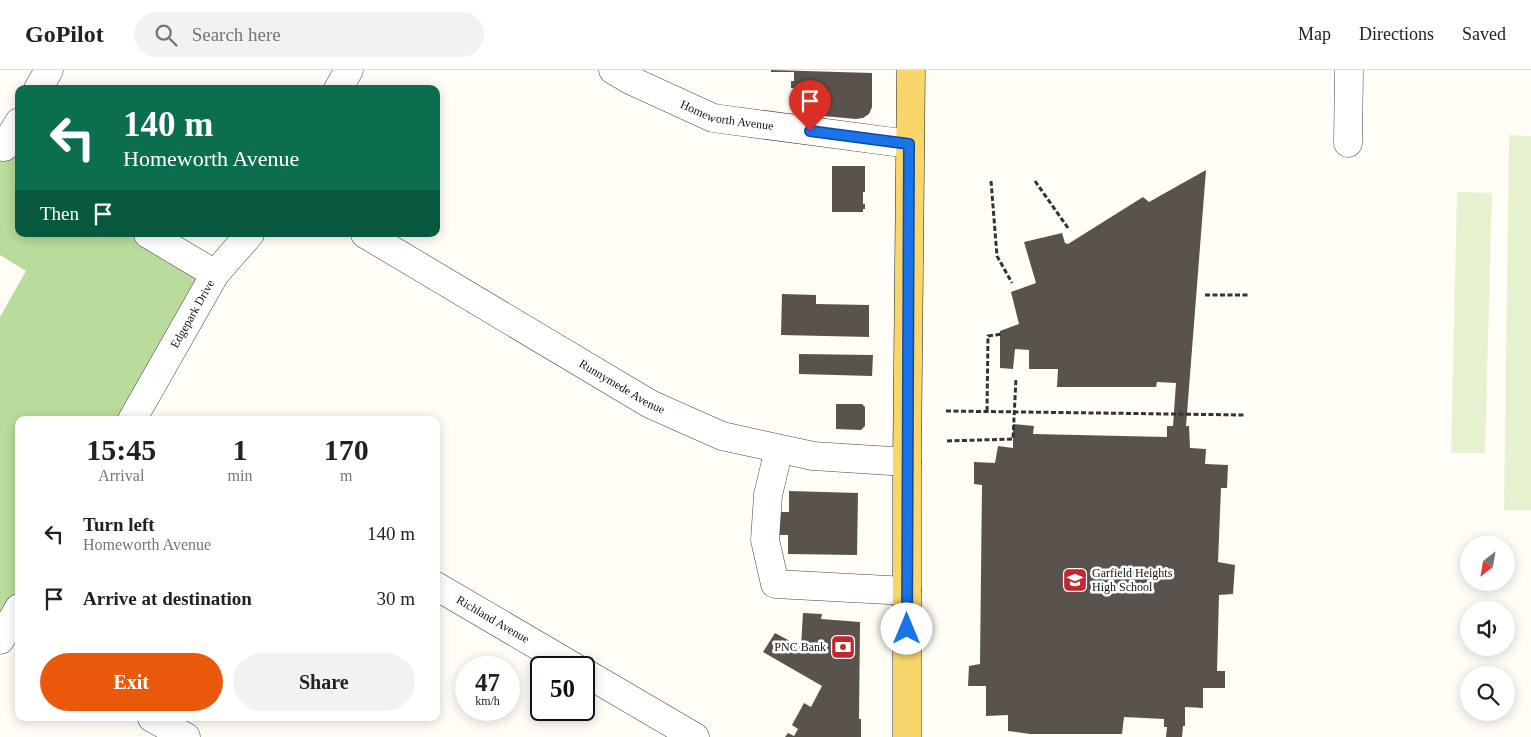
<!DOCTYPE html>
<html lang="en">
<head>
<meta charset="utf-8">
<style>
  body { margin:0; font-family:"Times New Roman",serif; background:#f2f2f2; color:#222; height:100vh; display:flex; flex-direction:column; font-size:19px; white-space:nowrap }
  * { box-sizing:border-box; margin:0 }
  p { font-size:16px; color:#767676 }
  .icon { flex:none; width:28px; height:28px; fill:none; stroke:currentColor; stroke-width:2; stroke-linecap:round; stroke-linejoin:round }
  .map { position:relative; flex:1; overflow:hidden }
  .details { position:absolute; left:15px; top:346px; width:425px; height:305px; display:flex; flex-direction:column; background:#fff; border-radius:10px; box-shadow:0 2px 12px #0003 }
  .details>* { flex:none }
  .hud { position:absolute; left:15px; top:15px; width:425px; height:152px; border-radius:10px; box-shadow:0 2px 12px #0003; background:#0b6e4f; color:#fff; overflow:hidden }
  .needle { width:32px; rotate:211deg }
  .buttons { position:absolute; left:1460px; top:466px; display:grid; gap:10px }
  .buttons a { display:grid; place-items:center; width:55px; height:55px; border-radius:50%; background:#fff; box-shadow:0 2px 12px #0003; font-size:25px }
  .speed { position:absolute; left:455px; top:586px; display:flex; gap:10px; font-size:25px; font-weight:700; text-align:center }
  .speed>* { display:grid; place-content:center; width:65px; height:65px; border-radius:50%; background:#fff; box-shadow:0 2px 12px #0003; line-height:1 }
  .speed small { font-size:12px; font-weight:400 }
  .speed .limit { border:2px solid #111; border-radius:8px; background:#fff; color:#111 }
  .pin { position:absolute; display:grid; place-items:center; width:42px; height:42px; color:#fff; margin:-51px -21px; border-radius:50% 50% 50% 0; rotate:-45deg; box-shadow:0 0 5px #0007 }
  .pin .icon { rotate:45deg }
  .me { position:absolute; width:55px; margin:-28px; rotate:0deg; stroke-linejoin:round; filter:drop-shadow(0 0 4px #0008) }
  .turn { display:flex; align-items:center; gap:18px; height:105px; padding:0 25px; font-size:22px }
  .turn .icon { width:65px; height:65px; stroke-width:2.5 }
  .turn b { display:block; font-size:35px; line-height:42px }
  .then { display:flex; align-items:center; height:48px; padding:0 25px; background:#0003; gap:10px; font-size:19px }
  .eta { display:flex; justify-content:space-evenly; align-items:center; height:85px; text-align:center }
  .eta b { font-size:30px; font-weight:600; line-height:35px }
  .action { display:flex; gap:10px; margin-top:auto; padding:10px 25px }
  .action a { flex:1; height:58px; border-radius:30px; background:#ea580c; color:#fff; font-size:20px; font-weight:600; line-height:58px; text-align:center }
  .action a+a { background:#f2f2f2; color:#222 }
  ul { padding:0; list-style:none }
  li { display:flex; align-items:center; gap:15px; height:65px; padding:0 25px }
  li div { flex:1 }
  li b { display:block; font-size:19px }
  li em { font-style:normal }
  header { display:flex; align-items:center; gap:30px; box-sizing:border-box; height:70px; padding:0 25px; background:#fff; border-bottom:1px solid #e0e0e0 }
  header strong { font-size:24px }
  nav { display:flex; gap:28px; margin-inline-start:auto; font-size:18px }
  .search { width:350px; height:45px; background:#f2f2f2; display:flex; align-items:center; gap:12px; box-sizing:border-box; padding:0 18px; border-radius:28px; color:#767676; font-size:19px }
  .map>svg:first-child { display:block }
  .forest { fill:#b9dc9c }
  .pitch { fill:#e6f2cf }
  .building { fill:#5a524d }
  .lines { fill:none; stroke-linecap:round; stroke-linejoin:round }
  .minor-casing { stroke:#444; stroke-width:29 }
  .major-casing { stroke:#222; stroke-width:29 }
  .path { stroke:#333; stroke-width:3; stroke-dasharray:5 2.5; stroke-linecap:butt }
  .minor { stroke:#fff; stroke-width:28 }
  .major { stroke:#f9d66b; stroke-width:28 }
  .route-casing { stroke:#114b97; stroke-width:12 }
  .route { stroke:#1a73e8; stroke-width:9 }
  .labels { text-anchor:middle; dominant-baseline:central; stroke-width:5; stroke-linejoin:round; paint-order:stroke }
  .street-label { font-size:12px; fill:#111; stroke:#fff }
  .poi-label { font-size:12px; fill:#111; stroke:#fff; text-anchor:start }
</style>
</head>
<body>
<header>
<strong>GoPilot</strong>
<div class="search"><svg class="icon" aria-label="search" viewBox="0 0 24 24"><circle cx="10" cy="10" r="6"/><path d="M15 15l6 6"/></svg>Search here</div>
<nav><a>Map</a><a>Directions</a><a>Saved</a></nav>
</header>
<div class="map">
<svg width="1531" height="667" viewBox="0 0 1531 667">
  <rect width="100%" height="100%" fill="#fffdf5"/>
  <polygon class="forest" points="0,75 19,86 19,164 148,164 215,204 132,350 19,350 19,538 0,570 0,247 26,201 0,185"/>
  <g class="pitch">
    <polygon points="1509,65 1531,66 1531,440 1504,440"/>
    <polygon points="1457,122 1492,123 1485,383 1451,383"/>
  </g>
  <g class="building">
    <polygon points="771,0 872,3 872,37 869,44 863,48 856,49 812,45 813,26 794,26 794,18 791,18 791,11 794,11 794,2 771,2"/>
    <polygon points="832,96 865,96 865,122 863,122 863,134 865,134 865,139 863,139 863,142 832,142"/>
    <polygon points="1206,100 1186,356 1189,356 1190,378 1206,379 1205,394 1228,395 1227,418 1221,418 1218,492 1235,495 1233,524 1219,525 1217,601 1225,601 1225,618 1203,618 1203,638 1185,637 1185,656 1183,656 1182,667 1166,667 1167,657 1164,657 1164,649 1124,647 1122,664 1030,664 1008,661 1008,645 986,646 986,616 968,616 969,596 980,594 982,415 974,414 974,392 995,393 998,376 1013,378 1013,354 1034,356 1033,364 1167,367 1167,356 1173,356 1176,313 1157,312 1156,317 1057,317 1058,299 1029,299 1029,280 1015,279 1013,299 1000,298 1000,261 1019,254 1011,222 1036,213 1024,172 1062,163 1065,173 1068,174 1143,127 1149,132"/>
    <polygon points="782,224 816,225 816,234 869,235 869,267 781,265"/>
    <polygon points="799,284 873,285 872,306 799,304"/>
    <polygon points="836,334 862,334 865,337 865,356 861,360 836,359"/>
    <polygon points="789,421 858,423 857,485 788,484 788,465 778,465 778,442 789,442"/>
    <polygon points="803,543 822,544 821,549 860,552 859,649 861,649 861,667 785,667 788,663 794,666 798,659 792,655 804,633 811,637 822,616 763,582 775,563 801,577"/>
  </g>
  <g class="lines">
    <defs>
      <g id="minor">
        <path id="s1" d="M613 0 630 10 713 48 909 74"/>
        <polyline points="38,19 49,0"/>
        <polyline points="338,19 349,0"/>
        <polyline points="1348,73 1349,0"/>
        <polyline points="4,77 19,52"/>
        <polyline points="148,164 215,204"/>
        <path id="s2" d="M365 164 650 334 722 366 813 386 907 392"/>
        <path id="s3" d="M132 350 215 204 250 164"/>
        <polyline points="779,379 768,425 765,470 775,514 907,521"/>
        <path id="s4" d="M436 516 576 598"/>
        <polyline points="0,570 19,538"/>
        <polyline points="584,602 695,667"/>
        <polyline points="152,648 186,667"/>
      </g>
      <polyline id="major" points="907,667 907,392 911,0"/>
    </defs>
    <use href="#minor" class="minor-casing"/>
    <use href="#major" class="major-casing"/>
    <g class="path">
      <polyline points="991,111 997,186 1012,213"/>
      <polyline points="1035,111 1068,158"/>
      <polyline points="1205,225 1248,225"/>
      <polyline points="946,341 1245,345"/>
      <polyline points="987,341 988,266 1002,264"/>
      <polyline points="947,371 1013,369 1016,308"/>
    </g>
    <use href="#minor" class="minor"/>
    <use href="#major" class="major"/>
  </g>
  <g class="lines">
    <defs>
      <polyline id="route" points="810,61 909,74 907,559"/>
    </defs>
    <use href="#route" class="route-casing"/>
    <use href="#route" class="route"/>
  </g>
  <defs>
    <symbol id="school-square" viewBox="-11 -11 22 22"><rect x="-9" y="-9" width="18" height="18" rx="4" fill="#c4262e" stroke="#fff"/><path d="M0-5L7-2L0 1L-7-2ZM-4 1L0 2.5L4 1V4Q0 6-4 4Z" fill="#fff"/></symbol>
    <symbol id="bank-square" viewBox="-11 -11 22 22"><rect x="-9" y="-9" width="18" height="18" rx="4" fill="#c4262e" stroke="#fff"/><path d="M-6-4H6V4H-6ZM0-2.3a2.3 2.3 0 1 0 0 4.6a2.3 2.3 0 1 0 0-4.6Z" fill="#fff"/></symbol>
  </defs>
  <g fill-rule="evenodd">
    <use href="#school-square" x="1061" y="496" width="28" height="28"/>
    <use href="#bank-square" x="829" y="563" width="28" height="28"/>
  </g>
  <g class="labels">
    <g class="street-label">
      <text stroke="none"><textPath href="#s1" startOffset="124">Homeworth Avenue</textPath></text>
      <text stroke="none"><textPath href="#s3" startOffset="122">Edgepark Drive</textPath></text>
      <text stroke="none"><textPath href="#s2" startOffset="299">Runnymede Avenue</textPath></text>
      <text stroke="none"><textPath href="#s4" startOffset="66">Richland Avenue</textPath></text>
    </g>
    <g class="poi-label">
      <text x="1092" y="503">Garfield Heights<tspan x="1092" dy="14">High School</tspan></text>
      <text x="826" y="577" text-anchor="end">PNC Bank</text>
    </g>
  </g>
</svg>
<div class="buttons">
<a><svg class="needle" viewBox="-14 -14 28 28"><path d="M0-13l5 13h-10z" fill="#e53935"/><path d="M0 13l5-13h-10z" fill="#767676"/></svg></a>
<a><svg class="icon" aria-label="sound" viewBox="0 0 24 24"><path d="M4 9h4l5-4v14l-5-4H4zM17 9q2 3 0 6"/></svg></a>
<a><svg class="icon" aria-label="search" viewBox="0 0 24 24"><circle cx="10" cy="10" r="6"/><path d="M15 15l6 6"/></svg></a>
</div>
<div class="speed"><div>47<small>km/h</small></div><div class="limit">50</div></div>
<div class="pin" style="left:810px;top:61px;background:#d93025"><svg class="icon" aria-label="arrive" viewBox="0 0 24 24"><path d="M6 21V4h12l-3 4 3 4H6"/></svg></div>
<svg class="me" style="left:907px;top:559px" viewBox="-20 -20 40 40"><circle r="19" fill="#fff"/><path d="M0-13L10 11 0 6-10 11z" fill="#1a73e8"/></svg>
<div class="hud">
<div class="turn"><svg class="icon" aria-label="left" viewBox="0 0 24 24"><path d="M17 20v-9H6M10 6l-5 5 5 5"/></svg><div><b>140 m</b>Homeworth Avenue</div></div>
<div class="then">Then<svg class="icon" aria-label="arrive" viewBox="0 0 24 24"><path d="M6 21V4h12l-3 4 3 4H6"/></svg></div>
</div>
<section class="details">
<div class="eta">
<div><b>15:45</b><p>Arrival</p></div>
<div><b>1</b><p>min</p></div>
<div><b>170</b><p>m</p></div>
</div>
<ul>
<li><svg class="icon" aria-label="left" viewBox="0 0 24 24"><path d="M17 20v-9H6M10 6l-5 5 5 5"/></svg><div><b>Turn left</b><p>Homeworth Avenue</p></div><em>140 m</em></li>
<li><svg class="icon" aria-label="arrive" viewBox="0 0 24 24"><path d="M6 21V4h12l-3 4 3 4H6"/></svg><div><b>Arrive at destination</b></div><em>30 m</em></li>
</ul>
<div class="action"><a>Exit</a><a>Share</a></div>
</section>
</div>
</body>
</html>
